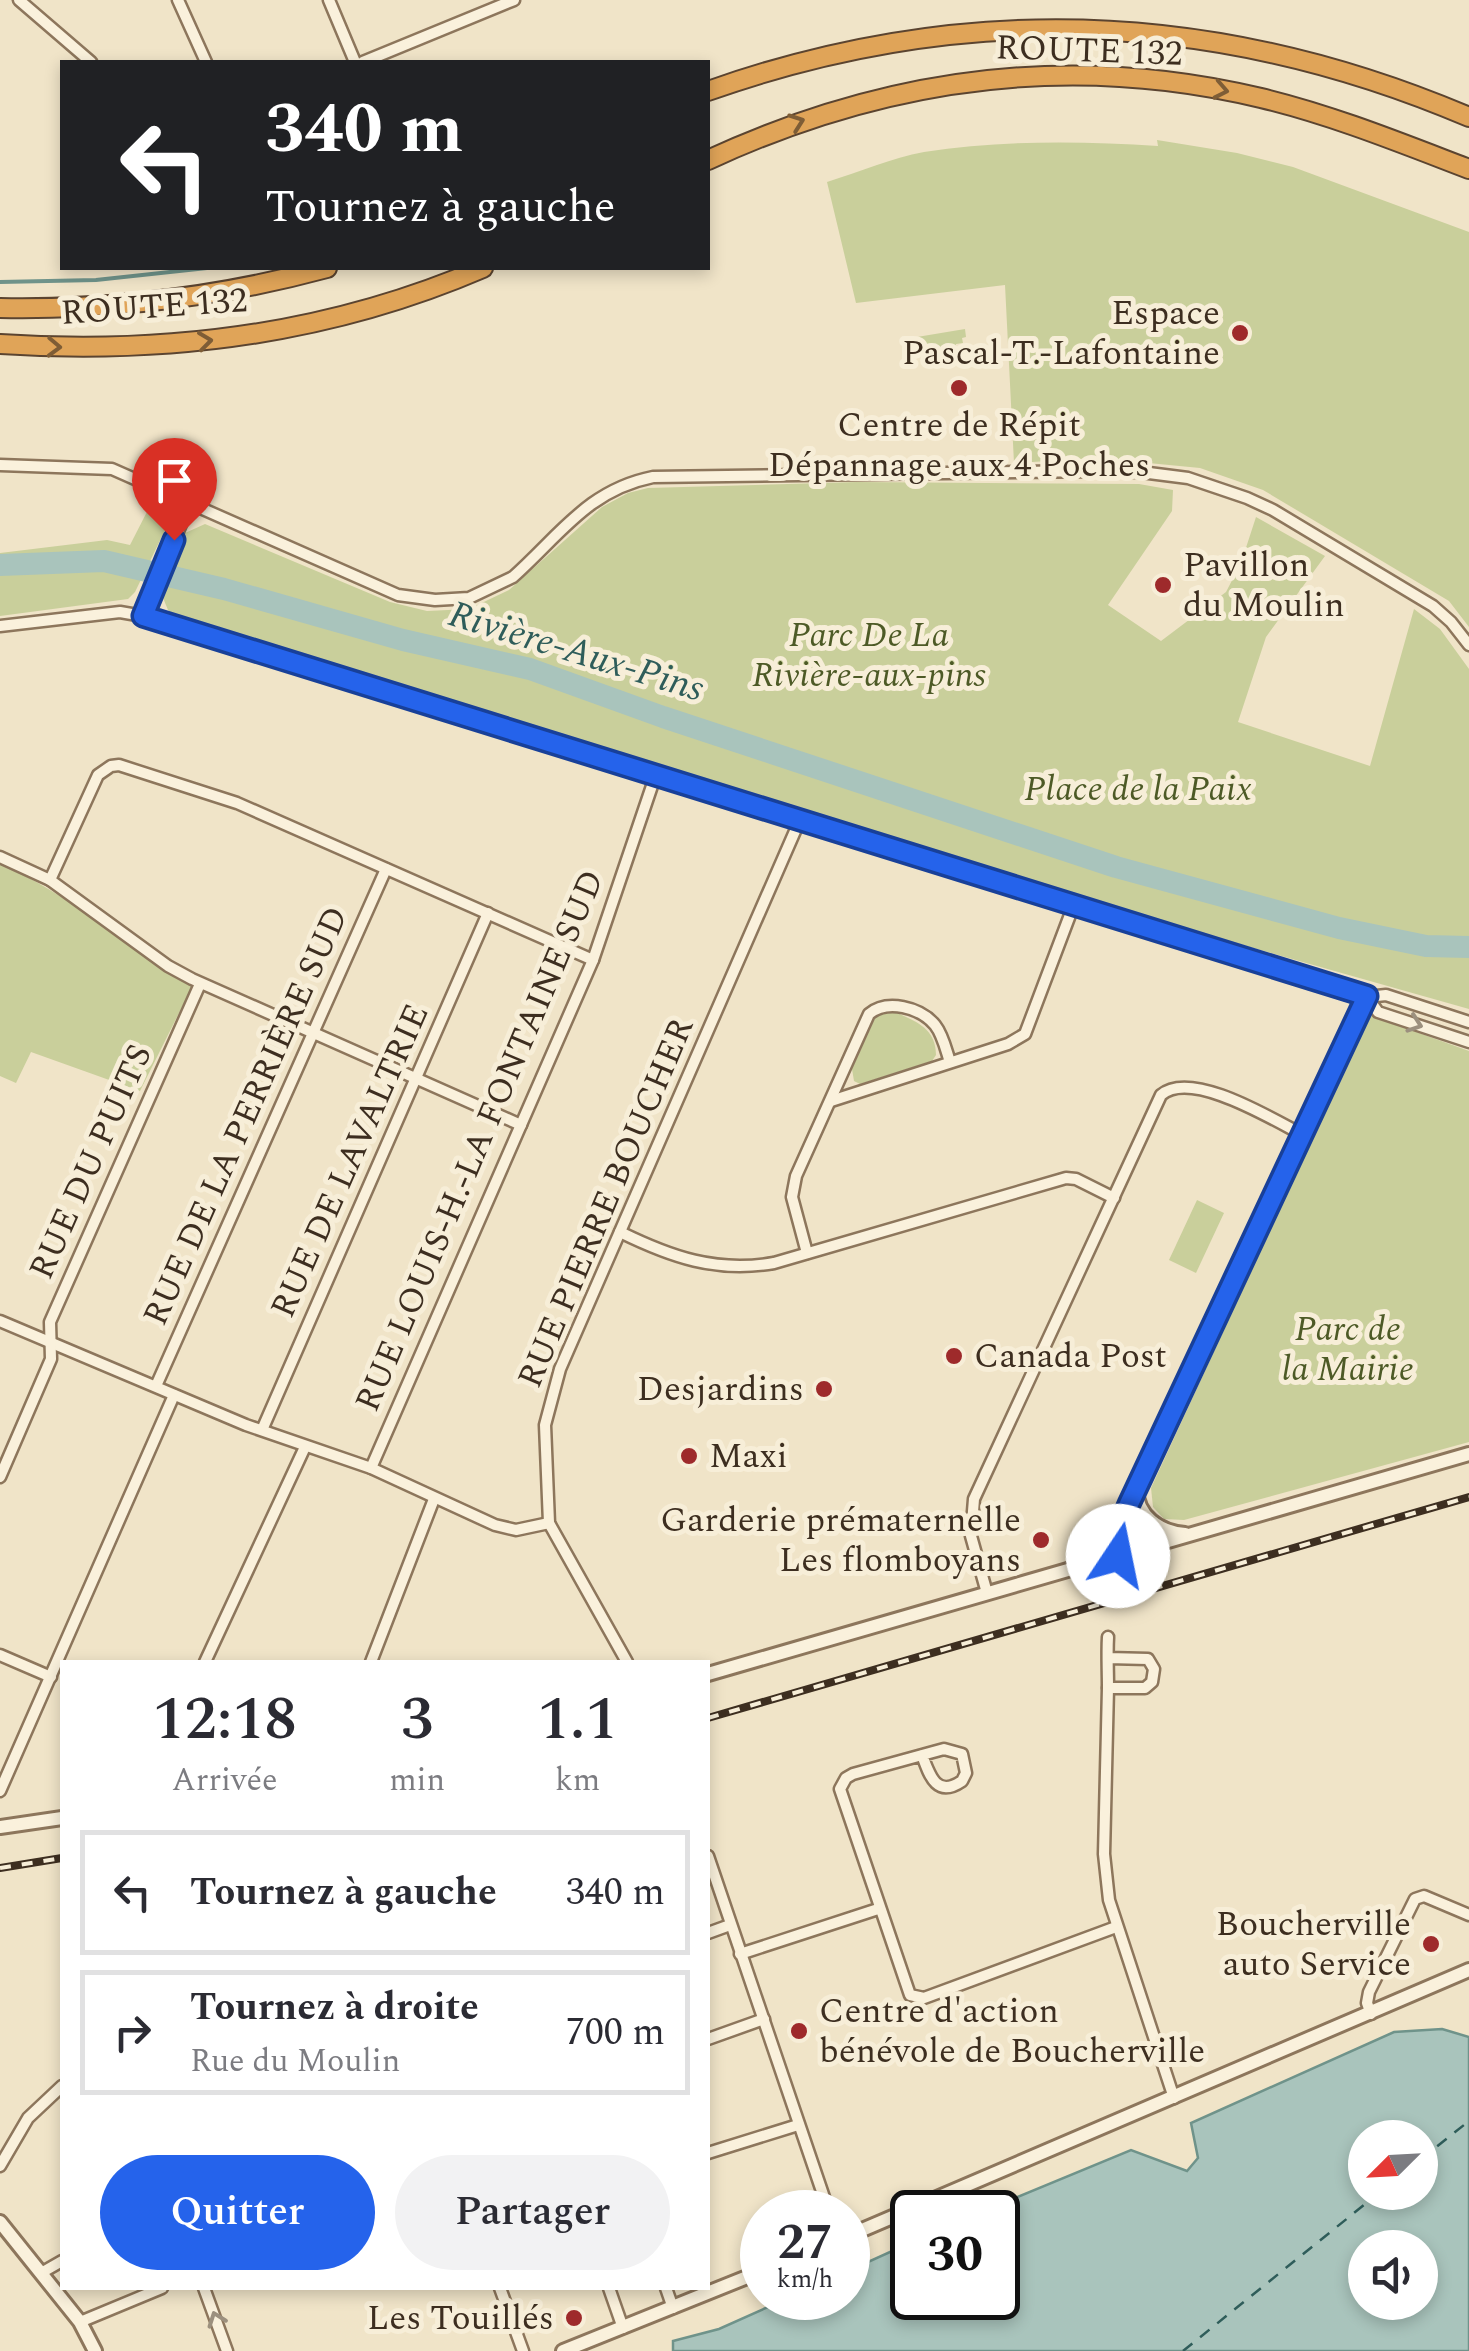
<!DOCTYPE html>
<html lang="fr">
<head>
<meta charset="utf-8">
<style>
  body { margin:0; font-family:Spectral,serif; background:#f2f2f3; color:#2b2b33; height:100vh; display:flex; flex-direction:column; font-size:38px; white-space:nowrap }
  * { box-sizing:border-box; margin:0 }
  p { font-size:32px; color:#7c7c81 }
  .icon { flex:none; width:55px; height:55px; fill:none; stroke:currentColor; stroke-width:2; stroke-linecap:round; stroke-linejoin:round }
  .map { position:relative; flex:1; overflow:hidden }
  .side { position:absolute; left:60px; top:1660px; width:650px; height:630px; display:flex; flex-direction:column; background:#fff; border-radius:0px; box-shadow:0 5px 15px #0003 }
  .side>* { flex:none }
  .top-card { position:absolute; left:60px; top:60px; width:650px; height:210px; border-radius:0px; box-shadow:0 5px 15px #0003; background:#202124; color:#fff; overflow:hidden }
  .needle { width:65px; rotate:246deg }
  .tools { position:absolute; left:1348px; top:2120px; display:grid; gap:20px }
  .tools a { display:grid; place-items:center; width:90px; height:90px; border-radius:50%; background:#fff; box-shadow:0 5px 15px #0003; font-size:50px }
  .speed { position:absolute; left:740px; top:2190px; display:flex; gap:20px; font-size:50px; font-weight:700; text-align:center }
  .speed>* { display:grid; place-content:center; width:130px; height:130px; border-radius:50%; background:#fff; box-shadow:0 5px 15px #0003; line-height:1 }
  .speed small { font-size:25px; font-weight:400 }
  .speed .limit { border:5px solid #111; border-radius:15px; background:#fff; color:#111 }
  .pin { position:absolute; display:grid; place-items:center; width:85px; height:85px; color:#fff; margin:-102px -42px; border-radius:50% 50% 50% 0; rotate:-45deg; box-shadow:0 0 10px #0007 }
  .pin .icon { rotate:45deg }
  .me { position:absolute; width:110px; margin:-55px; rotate:11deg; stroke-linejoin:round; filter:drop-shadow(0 0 8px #0008) }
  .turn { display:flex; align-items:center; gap:35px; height:210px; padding:0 40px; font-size:45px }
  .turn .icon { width:130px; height:130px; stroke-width:2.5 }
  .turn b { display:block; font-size:70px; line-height:85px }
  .eta { display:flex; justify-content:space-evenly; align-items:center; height:170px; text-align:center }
  .eta b { font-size:60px; font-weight:600; line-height:70px }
  .primary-button { display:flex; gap:20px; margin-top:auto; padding:20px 40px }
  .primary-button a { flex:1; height:115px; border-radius:60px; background:#2563eb; color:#fff; font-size:40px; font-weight:600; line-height:115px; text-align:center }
  .primary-button a+a { background:#f2f2f3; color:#2b2b33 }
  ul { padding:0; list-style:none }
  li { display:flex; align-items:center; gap:30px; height:125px; margin:0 20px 15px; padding:0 20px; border:5px solid #e1e1e2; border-radius:0px }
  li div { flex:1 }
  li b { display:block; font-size:38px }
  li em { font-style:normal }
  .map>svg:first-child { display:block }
  .green { fill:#c9cf9b }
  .water { fill:#a9c4bc; stroke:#6f938a; stroke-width:2.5; fill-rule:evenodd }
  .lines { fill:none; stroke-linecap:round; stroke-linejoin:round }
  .stream { stroke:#6f938a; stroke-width:4 }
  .river { stroke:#a9c4bc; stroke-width:22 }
  .ferry { stroke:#2f5d5a; stroke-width:2.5; stroke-dasharray:12 10; stroke-linecap:butt }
  .minor-casing { stroke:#8d765c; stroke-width:15 }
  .tertiary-casing { stroke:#8d765c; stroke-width:18 }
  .motorway-casing { stroke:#5b4430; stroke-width:22 }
  .minor { stroke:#faf1dc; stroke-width:10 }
  .tertiary { stroke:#faf1dc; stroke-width:12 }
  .motorway { stroke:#e0a458; stroke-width:18 }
  .rail-casing { stroke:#3d2e20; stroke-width:8 }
  .rail { stroke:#f7eed8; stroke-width:4; stroke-dasharray:11; stroke-linecap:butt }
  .oneway { stroke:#7e5d36 }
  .oneway2 { stroke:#9c907e }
  .route-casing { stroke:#184099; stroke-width:25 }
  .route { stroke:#2563eb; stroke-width:18 }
  .poi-dot { fill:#9e2a2b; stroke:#f7eed8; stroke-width:4 }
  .labels { text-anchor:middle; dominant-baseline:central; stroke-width:10; stroke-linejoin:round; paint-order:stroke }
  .street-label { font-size:35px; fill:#3d2e20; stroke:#f7eed8 }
  .poi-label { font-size:35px; fill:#3d2e20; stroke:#f7eed8; text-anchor:end }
  .park-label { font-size:35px; font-style:italic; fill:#4d5a26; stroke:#f7eed8 }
  .water-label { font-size:38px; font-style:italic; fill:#2f5d5a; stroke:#f7eed8 }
</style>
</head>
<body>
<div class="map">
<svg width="1469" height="2351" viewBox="0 0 1469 2351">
  <rect width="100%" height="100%" fill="#f0e4c8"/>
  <g class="green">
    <path d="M1157 140 1237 153 1293 167 1469 232V627L1449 601 1263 490 1200 468 1097 458 1014 463 1005 285 856 303 827 182C859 172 892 158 924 152 1002 140 1081 141 1158 146Z"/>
    <polygon points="965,329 966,337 962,338 963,343 956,344 956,349 913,353 911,338"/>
    <polygon points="857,482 1139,484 1173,490 1172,511 1108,605 1161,641 1226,592 1241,563 1256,517 1325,556 1266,637 1238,722 1370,766 1414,609 1440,629 1469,669 1469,1009 1077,898 800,815 176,617 168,610 161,593 185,533 205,524 390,602 427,611 469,609 509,590 602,507 628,493 648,488"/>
    <polygon points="151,504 162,510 168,524 135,592 128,599 0,616 0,553 107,540 130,545"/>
    <path d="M0 864C70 894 127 947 193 985L140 1091 31 1052 16 1083 0 1076Z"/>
    <path d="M893 1011C914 1021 936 1027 936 1055L932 1061 860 1084 854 1081 852 1069 875 1018 880 1013Z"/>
    <polygon points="1369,1015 1469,1051 1469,1442 1184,1520 1164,1519 1153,1507 1151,1488"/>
    <polygon points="1197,1200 1224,1213 1196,1273 1169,1260"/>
  </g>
  <path class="water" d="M1442 2029 1469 2037V2351H673V2341L719 2329 788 2298H848V2271L912 2242V2298H998V2212H981L1131 2150 1187 2171 1198 2158 1191 2123 1394 2032ZM1365 2138H1420V2192H1365ZM1365 2248H1420V2302H1365Z"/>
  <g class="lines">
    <polyline class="stream" points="0,282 96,280 207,268"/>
    <polyline class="river" points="0,565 104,561 224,589 403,640 530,669 663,717 1116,867 1339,928 1426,946 1469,947"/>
    <g class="ferry">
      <polyline points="1420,2160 1469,2121"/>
      <polyline points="1183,2351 1380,2192"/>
    </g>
    <defs>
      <g id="minor">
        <polyline points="19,0 91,62"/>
        <polyline points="178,0 206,62"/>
        <polyline points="329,0 355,62"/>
        <polyline points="363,62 514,0"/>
        <path d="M0 465 112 469 398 595 435 600 469 598 513 577C560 535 588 490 653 477L1096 471 1141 472 1188 478 1247 498 1273 510 1433 606 1451 622 1469 645"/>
        <polyline points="143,616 189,505"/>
        <polyline points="0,626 120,612 143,616 1346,990 1367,997 1386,995 1469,1022"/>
        <polyline points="0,857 50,880 168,966 192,979 521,1125"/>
        <polyline points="50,880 98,775 111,766 119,765 237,803 593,960"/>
        <polyline points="1367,997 1378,1012 1469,1042"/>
        <polyline points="831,1101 1008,1044 1025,1034 1073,907"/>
        <path d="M620 1232C671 1257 716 1273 774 1263L1066 1178 1076 1179 1114 1198"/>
        <path d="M807 1253 792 1197 796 1176 869 1014C887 999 920 1007 935 1025 943 1035 946 1050 950 1062"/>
        <polyline points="0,1321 246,1425 371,1468 495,1525 516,1530 549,1523"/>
        <polyline points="156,1386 386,869"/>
        <polyline points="262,1430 488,913"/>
        <polyline points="371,1468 593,960 655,777"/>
        <polyline points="0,1477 51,1359 50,1322 200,984"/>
        <polyline points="1117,1556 1113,1542 1129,1505 1367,997"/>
        <path d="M987 1593 971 1536 974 1499 1161 1095C1191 1069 1272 1119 1303 1135"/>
        <polyline points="0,1655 51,1677"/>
        <path d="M1108 1658 1148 1659 1154 1669 1152 1682 1145 1688H1108C1108 1671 1107 1654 1108 1637"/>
        <polyline points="205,1662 305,1447"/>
        <polyline points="371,1662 434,1499"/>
        <polyline points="627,1662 549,1523 545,1425 560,1369 799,822"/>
        <polyline points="1108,1688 1104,1854 1109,1900 1174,2098"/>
        <path d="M922 1755C930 1777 937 1798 962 1781L966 1773 962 1754 944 1749 933 1752 853 1774 846 1778 840 1789 910 1995 924 1998 1116 1927"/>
        <polyline points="0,1791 174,1395"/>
        <polyline points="708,1856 829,2212"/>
        <polyline points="708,1933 730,1925"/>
        <polyline points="740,1954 878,1909"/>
        <polyline points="1371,2014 1367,2003 1369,1992 1415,1899 1424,1896 1469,1915"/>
        <polyline points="708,2039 764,2019"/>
        <polyline points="708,2153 798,2125"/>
        <polyline points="0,2166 28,2118 62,2086"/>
        <polyline points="41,2273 62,2261"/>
        <polyline points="204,2288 227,2351"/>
        <polyline points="500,2288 523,2351"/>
        <polyline points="609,2288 623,2328"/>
        <polyline points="666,2288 673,2308"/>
        <polyline points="80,2322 162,2288"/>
      </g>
      <g id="tertiary">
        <path d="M1136 1489C1137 1516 1159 1532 1185 1534"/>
        <polyline points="708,1674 1469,1454"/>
        <polyline points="0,1827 62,1818"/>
        <polyline points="0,2222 80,2322 95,2351"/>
        <polyline points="848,2236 1469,1970"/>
        <polyline points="563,2351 762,2271"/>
      </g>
      <g id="motorway">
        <path d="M708 91C965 0 1218 10 1469 117"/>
        <path d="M708 160C885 78 1069 52 1261 98 1332 115 1401 143 1469 169"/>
        <path d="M0 308C111 310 220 297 327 268"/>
        <path d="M0 344C165 355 330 334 483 268"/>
      </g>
    </defs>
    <use href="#minor" class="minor-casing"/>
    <use href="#tertiary" class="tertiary-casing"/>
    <use href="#motorway" class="motorway-casing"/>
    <use href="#minor" class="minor"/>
    <use href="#tertiary" class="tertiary"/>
    <use href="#motorway" class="motorway"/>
    <defs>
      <g id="rail">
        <polyline points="708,1718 1469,1497"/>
        <polyline points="0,1868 62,1858"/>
      </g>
    </defs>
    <use href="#rail" class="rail-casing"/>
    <use href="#rail" class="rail"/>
  </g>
  <defs><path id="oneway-chevron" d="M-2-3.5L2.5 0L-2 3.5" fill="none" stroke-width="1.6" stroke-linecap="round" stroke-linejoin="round" transform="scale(2.5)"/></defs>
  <g class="oneway">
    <use href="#oneway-chevron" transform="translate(1221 90) rotate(11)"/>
    <use href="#oneway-chevron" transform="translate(797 122) rotate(-20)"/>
    <use href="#oneway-chevron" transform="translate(205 341) rotate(-7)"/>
    <use href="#oneway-chevron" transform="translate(54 347) rotate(2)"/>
  </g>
  <g class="oneway2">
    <use href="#oneway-chevron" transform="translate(1415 1024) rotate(19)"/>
    <use href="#oneway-chevron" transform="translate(216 2319) rotate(-110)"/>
  </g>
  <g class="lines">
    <defs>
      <polyline id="route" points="174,540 143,616 1367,996 1129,1504 1113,1542 1118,1556"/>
    </defs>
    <use href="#route" class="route-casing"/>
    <use href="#route" class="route"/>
  </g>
  <g class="poi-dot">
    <circle cx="1240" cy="333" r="10"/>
    <circle cx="959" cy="388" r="10"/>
    <circle cx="1163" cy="585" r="10"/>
    <circle cx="954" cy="1356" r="10"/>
    <circle cx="824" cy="1389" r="10"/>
    <circle cx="689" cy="1456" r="10"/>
    <circle cx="1041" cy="1540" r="10"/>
    <circle cx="1431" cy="1944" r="10"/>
    <circle cx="799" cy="2031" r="10"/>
    <circle cx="574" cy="2318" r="10"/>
  </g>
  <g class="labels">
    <g class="street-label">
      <text transform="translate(1089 51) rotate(2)">ROUTE 132</text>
      <text transform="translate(154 307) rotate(-4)">ROUTE 132</text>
      <text transform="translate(246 1116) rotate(-66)">RUE DE LA PERRIÈRE SUD</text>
      <text transform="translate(480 1141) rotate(-67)">RUE LOUIS-H.-LA FONTAINE SUD</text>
      <text transform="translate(350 1161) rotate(-66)">RUE DE LAVALTRIE</text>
      <text transform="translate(91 1162) rotate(-66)">RUE DU PUITS</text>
      <text transform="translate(606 1203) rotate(-67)">RUE PIERRE BOUCHER</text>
    </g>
    <g class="poi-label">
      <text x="1220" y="313">Espace<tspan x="1220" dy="40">Pascal-T.-Lafontaine</tspan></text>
      <text x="959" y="425" text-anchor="middle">Centre de Répit<tspan x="959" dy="40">Dépannage aux 4 Poches</tspan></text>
      <text x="1183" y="565" text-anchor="start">Pavillon<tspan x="1183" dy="40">du Moulin</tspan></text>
      <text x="974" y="1356" text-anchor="start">Canada Post</text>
      <text x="804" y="1389">Desjardins</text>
      <text x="709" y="1456" text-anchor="start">Maxi</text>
      <text x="1021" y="1520">Garderie prématernelle<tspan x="1021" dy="40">Les flomboyans</tspan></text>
      <text x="1411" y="1924">Boucherville<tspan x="1411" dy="40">auto Service</tspan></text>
      <text x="819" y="2011" text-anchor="start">Centre d'action<tspan x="819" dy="40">bénévole de Boucherville</tspan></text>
      <text x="554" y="2318">Les Touillés</text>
    </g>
    <g class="park-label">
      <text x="869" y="635">Parc De La<tspan x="869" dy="40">Rivière-aux-pins</tspan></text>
      <text x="1138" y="789">Place de la Paix</text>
      <text x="1348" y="1329">Parc de<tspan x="1348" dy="40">la Mairie</tspan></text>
    </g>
    <g class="water-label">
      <text transform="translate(576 652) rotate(17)">Rivière-Aux-Pins</text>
    </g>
  </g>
</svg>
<div class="tools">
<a><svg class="needle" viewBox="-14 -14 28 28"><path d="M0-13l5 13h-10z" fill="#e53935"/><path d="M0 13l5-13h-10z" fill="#7c7c81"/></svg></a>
<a><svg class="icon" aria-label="sound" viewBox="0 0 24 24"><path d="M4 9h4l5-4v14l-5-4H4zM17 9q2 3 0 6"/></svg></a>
</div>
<div class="speed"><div>27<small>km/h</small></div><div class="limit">30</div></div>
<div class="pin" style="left:174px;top:540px;background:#d93025"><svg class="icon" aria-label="arrive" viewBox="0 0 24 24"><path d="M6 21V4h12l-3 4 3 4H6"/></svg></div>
<svg class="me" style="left:1118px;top:1556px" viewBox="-20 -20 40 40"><circle r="19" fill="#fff"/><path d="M0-13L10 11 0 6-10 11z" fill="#2563eb"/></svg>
<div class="top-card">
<div class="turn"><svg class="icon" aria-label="left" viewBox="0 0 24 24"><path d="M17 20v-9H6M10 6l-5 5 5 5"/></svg><div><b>340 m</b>Tournez à gauche</div></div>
</div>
<section class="side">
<div class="eta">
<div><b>12:18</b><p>Arrivée</p></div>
<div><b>3</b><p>min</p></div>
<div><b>1.1</b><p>km</p></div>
</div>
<ul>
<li><svg class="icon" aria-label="left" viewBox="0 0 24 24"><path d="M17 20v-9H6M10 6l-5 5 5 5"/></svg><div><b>Tournez à gauche</b></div><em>340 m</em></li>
<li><svg class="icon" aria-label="right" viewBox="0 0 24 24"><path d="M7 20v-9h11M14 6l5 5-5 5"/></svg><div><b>Tournez à droite</b><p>Rue du Moulin</p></div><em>700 m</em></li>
</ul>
<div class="primary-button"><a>Quitter</a><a>Partager</a></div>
</section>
</div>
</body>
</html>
